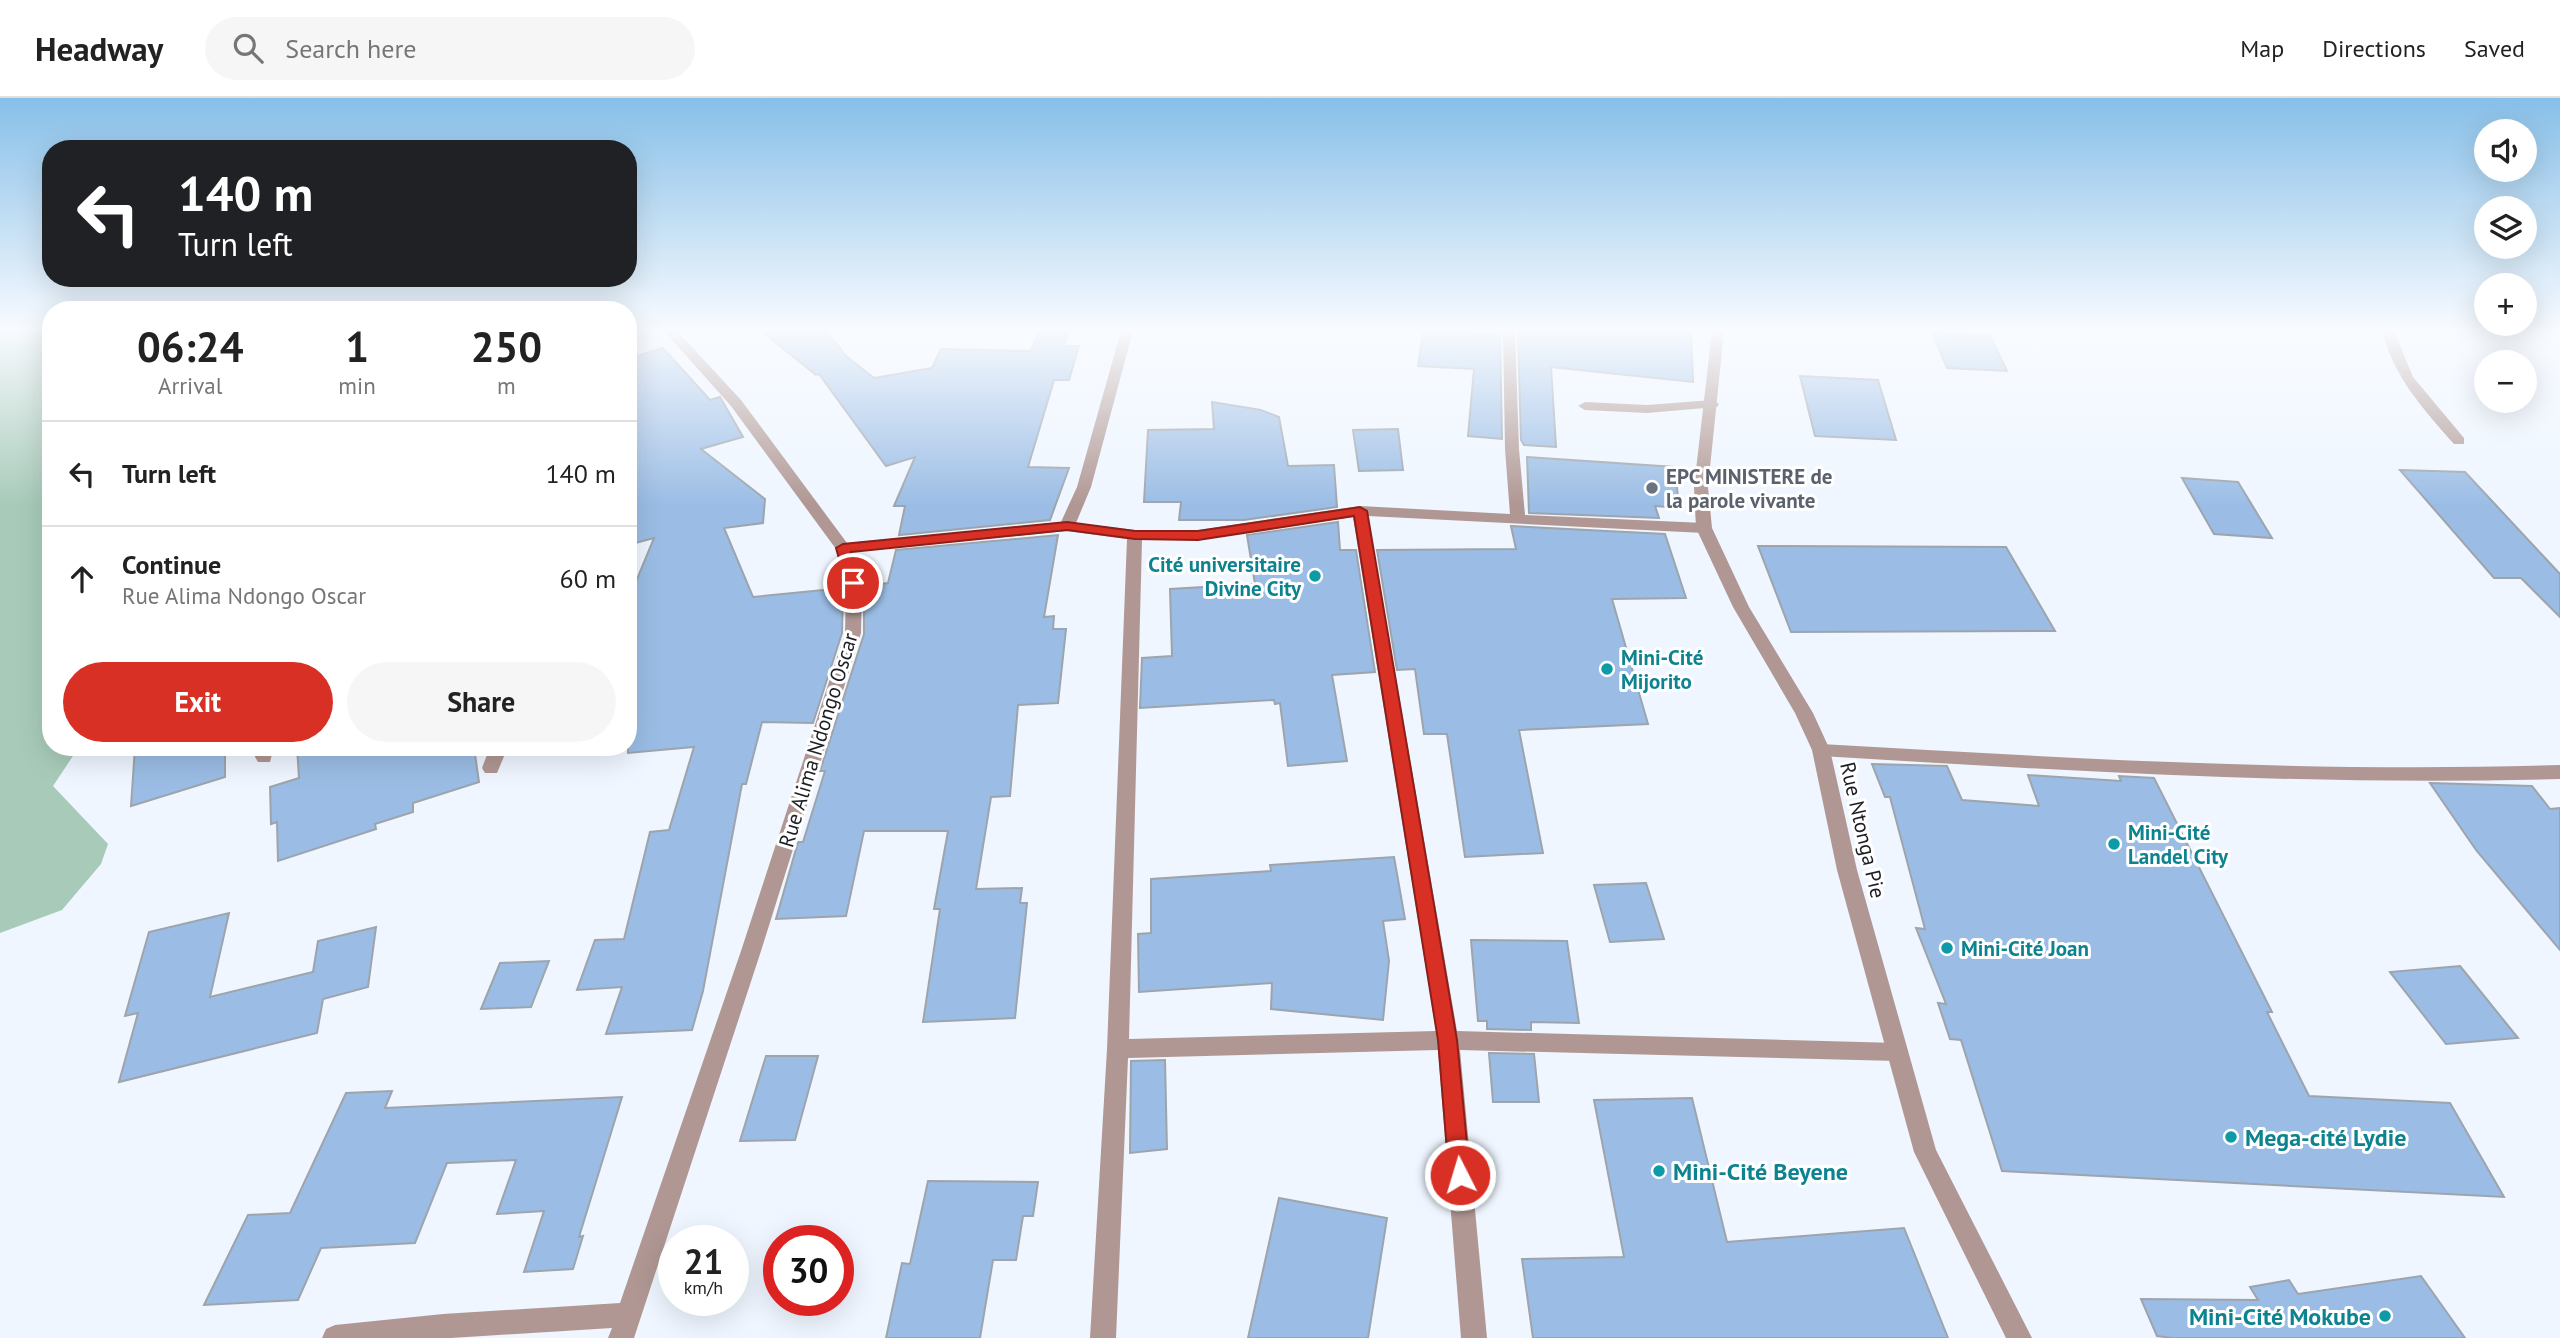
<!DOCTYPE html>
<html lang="en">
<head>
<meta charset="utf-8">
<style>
  body { margin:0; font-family:"PT Sans",sans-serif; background:#f6f6f6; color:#222; height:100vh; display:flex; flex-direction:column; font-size:26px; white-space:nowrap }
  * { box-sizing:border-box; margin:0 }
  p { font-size:23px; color:#767676 }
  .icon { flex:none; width:38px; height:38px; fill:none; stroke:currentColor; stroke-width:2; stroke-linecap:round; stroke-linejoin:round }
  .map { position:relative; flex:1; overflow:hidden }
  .sheet { position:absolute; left:42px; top:203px; width:595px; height:455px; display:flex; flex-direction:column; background:#fff; border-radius:28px; box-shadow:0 7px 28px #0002 }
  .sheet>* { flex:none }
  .banner { position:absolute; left:42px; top:42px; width:595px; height:147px; border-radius:28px; box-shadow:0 7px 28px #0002; background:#202124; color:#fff; overflow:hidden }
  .tools { position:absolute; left:2474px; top:21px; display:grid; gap:14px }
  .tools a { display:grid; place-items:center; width:63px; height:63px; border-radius:50%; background:#fff; box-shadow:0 7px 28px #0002; font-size:35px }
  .speed { position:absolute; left:658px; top:1127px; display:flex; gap:14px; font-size:35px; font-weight:700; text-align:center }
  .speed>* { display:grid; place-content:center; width:91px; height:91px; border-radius:50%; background:#fff; box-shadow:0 7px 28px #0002; line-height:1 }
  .speed small { font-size:18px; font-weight:400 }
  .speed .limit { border:10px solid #d22; background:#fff; color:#111 }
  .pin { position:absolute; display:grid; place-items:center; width:60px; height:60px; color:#fff; margin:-30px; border:4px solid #fff; border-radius:50%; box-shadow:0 2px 7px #0007 }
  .me { position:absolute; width:77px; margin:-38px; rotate:355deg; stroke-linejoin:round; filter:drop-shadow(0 0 5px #0008) }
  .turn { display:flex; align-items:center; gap:24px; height:147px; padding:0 21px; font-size:32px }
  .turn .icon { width:91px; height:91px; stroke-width:2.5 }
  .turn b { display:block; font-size:49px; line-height:60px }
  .eta { display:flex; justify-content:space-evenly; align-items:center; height:119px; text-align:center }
  .eta b { font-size:42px; font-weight:700; line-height:49px }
  .button { display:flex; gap:14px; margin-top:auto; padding:14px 21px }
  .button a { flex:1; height:80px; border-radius:42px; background:#d93025; color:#fff; font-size:28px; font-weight:700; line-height:80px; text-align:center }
  .button a+a { background:#f6f6f6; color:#222 }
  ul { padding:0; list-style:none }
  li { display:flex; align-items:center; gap:21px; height:105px; padding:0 21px; border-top:2px solid #e0e0e0 }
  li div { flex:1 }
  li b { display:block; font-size:26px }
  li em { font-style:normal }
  header { display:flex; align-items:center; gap:42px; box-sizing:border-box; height:98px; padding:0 35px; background:#fff; border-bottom:2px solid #e0e0e0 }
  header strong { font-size:33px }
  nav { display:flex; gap:38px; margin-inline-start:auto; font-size:24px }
  .search { width:490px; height:63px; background:#f6f6f6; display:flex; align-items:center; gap:18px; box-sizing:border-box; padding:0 24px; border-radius:38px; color:#767676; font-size:26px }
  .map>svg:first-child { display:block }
  .green { fill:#a8cbb9 }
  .building { fill:#9bbde5; stroke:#9da4ac; stroke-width:2 }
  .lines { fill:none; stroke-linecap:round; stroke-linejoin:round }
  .minor { fill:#b09793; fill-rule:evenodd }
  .tertiary { fill:#b09793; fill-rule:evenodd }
  .route { fill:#d93025; stroke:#8d1f18; stroke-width:2 }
  .worship-dot { fill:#6b7280; stroke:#fff; stroke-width:2.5 }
  .culture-dot { fill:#0f9aa8; stroke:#fff; stroke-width:2.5 }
  .labels { text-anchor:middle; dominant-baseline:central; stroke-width:6; stroke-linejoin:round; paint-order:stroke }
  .worship-label { font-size:21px; font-weight:bold; fill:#5b616d; stroke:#fff; text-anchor:start }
  .culture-label { font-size:21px; font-weight:bold; fill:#0d838f; stroke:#fff; text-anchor:start }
  .street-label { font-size:21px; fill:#1c1e21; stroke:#fff }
  .near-culture-label { font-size:24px; font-weight:bold; fill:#0d838f; stroke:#fff; text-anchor:start }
</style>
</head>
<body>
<header>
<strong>Headway</strong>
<div class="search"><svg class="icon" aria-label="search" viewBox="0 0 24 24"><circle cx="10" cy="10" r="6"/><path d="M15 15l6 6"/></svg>Search here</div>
<nav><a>Map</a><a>Directions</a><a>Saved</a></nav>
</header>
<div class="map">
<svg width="2560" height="1240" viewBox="0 0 2560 1240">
  <rect width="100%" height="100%" fill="#eff6ff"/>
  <polygon class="green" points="0,233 51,233 51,649 79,649 53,688 108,746 101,766 62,812 0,835"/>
  <g class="building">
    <polygon points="761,233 827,233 846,258 874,280 932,270 941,251 1031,253 1039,233 1069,233 1064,248 1079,248 1069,282 1054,282 1028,369 1069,370 1050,422 899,437 905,408 894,408 915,359 886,368 819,276 816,277"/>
    <polygon points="1423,233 1500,236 1502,341 1468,338 1474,271 1418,268"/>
    <polygon points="1520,233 1691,233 1693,284 1551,269 1556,349 1524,347 1521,342 1518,237 1521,237"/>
    <polygon points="1932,234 1990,238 2007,273 1947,270"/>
    <polygon points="663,250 710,302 720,299 743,339 701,351 765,401 763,425 724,430 753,499 843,490 842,535 813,625 762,624 746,686 742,686 703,893 692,932 606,936 622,889 577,892 595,842 624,841 650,734 669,732 694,649 628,655 628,503 654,440 628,447 628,261"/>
    <polygon points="1800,278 1878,282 1896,342 1815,338"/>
    <polygon points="1212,304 1261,312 1279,319 1288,368 1334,367 1337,409 1244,422 1179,422 1181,404 1144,404 1148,332 1214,331"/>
    <polygon points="1398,331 1403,372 1359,373 1353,332"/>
    <polygon points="1527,359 1675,369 1679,410 1655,408 1659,420 1529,415"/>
    <polygon points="2400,372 2465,374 2560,476 2560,519 2521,480 2494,480"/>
    <polygon points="2182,380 2238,384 2272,440 2214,436"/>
    <polygon points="1338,424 1340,452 1356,452 1375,574 1332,577 1347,663 1288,668 1280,605 1275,606 1274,602 1140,610 1142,560 1172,558 1170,491 1255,486 1247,437"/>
    <polygon points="1511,428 1665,436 1686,500 1612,501 1648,626 1519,632 1543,755 1465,759 1447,636 1424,636 1415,571 1397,572 1377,452 1516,451"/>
    <polygon points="1058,437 1044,519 1054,518 1053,531 1066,531 1058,605 1018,607 1010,698 991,699 976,791 1022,790 1020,805 1027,805 1015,920 923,924 940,811 934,811 948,733 864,733 846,818 776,821 798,744 803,744 825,673 820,673 864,536 864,488 888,485 896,452"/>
    <polygon points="1758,448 2006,449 2055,533 1791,534"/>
    <polygon points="135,649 225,649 225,679 131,708"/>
    <polygon points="297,649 474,649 479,684 413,705 413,714 375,726 376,731 278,763 277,724 271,726 270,689 299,680"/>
    <polygon points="1872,666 1947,668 1962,702 2039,708 2028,677 2121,683 2119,678 2154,680 2272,914 2267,914 2309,998 2450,1005 2504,1099 2002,1073 1961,942 1950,941 1938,905 1946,906 1916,830 1925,831 1890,699 1885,699"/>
    <polygon points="2430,685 2532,688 2550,711 2560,710 2560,852 2476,752"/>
    <polygon points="1394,759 1405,821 1383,823 1389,863 1383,922 1271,911 1272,885 1139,894 1138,836 1151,835 1151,781 1271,773 1270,767"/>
    <polygon points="1646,785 1664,841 1610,844 1594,787"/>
    <polygon points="229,815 210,899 313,874 318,843 376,829 368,889 323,901 317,935 119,984 138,915 125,918 149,834"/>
    <polygon points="1471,842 1567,843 1579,925 1531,924 1531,932 1487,931 1487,923 1478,923"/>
    <polygon points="549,863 531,909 481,911 500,865"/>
    <polygon points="2460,868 2518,940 2446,946 2390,874"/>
    <polygon points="1489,955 1534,956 1539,1004 1493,1004"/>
    <polygon points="766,958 818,958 795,1042 740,1043"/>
    <polygon points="1165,962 1167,1051 1130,1055 1131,963"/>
    <polygon points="392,993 385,1010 622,999 579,1139 583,1138 573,1171 524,1174 544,1113 497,1116 516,1062 447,1065 415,1145 321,1150 298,1202 204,1207 248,1117 290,1115 346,995"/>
    <polygon points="1692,1000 1727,1144 1904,1130 1948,1240 1533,1240 1522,1161 1624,1159 1594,1002"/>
    <polygon points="928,1083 1038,1084 1033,1118 1023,1118 1016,1162 993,1162 980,1240 886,1240 902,1165 910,1166"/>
    <polygon points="1279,1100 1387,1120 1368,1240 1248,1240"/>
    <polygon points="2421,1178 2465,1240 2172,1240 2157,1238 2141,1201 2258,1202 2250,1189 2289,1182 2298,1196"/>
  </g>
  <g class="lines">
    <g class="minor">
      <path d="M664 233H677L741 302 847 445 1061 424 1077 389 1121 233H1133L1091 389 1076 425 1135 432H1198L1360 408 1510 416 1505 351 1503 233H1515L1519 351 1525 417 1704 425 1712 430 1704 435 1368 418 1457 933 1897 945 1905 947 1908 954 1905 961 1897 963 1460 952 1487 1240H1461L1438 952 1128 960 1116 1240H1090L1107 951 1127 441 1067 433 852 454 862 492 861 535 761 853 634 1240H608L612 1230 451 1240H322L326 1231 335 1227 443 1216 620 1205 741 853 845 535 846 492 836 451 731 308ZM1353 419 1436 933 1129 941 1142 442H1198Z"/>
      <path d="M2382 233H2394L2413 279 2464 340V346H2454C2423 311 2394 279 2382 233Z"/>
      <polygon points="1712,302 1719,306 1717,309 1647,315 1585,312 1578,308 1585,304 1647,307"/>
      <path d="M1821 646C2067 660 2313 675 2560 667V681C2313 688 2067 673 1821 658L1815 657 1812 652 1815 647Z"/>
      <polygon points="256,649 274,649 270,664 258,664 255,659"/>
      <polygon points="490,649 508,649 497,675 485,675 482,670"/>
    </g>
    <polygon class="tertiary" points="1712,233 1724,233 1708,389 1712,430 1749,509 1813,615 1830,652 1857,772 1936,1052 2032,1240 2006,1240 1914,1054 1837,772 1812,652 1795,615 1733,509 1696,430 1694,389"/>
  </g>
  <linearGradient id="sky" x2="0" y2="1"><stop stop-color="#87bfe8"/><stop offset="0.57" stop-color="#f8fbff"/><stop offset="1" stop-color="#f8fbff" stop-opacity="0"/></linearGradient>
  <rect width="2560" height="407" fill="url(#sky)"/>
  <polygon class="route" points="1360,409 1367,413 1457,942 1470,1077 1467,1084 1460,1087 1452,1084 1449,1077 1438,942 1354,418 1198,442 1135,441 1067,432 851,454 861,485 853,490 846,485 836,450 843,446 1067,424 1135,433 1198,433"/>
  <circle class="worship-dot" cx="1652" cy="390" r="7"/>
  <g class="culture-dot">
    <circle cx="1315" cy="478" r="7"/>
    <circle cx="1607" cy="571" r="7"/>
    <circle cx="2114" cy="746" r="7"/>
    <circle cx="1947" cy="850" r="7"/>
    <circle cx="2231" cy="1039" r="7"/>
    <circle cx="1659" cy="1073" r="7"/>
    <circle cx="2385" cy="1218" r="7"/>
  </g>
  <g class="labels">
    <g class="worship-label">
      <text x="1666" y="378">EPC MINISTERE de<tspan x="1666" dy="24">la parole vivante</tspan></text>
    </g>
    <g class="culture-label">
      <text x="1301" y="466" text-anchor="end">Cité universitaire<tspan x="1301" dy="24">Divine City</tspan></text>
      <text x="1621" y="559">Mini-Cité<tspan x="1621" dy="24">Mijorito</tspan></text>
      <text x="2128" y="734">Mini-Cité<tspan x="2128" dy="24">Landel City</tspan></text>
      <text x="1961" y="850">Mini-Cité Joan</text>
    </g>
    <g class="street-label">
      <text transform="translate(818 642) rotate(-73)">Rue Alima Ndongo Oscar</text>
      <text transform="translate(1863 732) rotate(77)">Rue Ntonga Pie</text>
    </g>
    <g class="near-culture-label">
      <text x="2245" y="1039">Mega-cité Lydie</text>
      <text x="1673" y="1073">Mini-Cité Beyene</text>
      <text x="2371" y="1218" text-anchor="end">Mini-Cité Mokube</text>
    </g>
  </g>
</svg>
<div class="tools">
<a><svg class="icon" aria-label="sound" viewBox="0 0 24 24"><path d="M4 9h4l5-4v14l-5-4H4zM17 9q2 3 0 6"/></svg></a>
<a><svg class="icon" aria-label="layers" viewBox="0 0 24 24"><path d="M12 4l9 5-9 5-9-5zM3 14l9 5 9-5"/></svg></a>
<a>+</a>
<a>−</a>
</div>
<div class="speed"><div>21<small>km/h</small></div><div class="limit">30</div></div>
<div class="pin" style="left:853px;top:485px;background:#d93025"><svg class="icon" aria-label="arrive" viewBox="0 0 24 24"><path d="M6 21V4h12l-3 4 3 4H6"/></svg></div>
<svg class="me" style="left:1460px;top:1077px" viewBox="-20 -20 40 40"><circle r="17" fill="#d93025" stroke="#fff" stroke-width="3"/><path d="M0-11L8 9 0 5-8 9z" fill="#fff"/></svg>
<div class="banner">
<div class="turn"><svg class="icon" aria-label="left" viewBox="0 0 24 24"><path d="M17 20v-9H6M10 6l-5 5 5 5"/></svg><div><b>140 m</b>Turn left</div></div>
</div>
<section class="sheet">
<div class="eta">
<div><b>06:24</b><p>Arrival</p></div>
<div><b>1</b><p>min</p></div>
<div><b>250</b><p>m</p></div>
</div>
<ul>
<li><svg class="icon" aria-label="left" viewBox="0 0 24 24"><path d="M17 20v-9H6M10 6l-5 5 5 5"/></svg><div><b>Turn left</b></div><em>140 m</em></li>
<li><svg class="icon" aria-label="ahead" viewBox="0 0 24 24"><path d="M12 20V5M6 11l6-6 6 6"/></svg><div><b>Continue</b><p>Rue Alima Ndongo Oscar</p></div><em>60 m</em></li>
</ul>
<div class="button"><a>Exit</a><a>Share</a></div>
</section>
</div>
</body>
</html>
